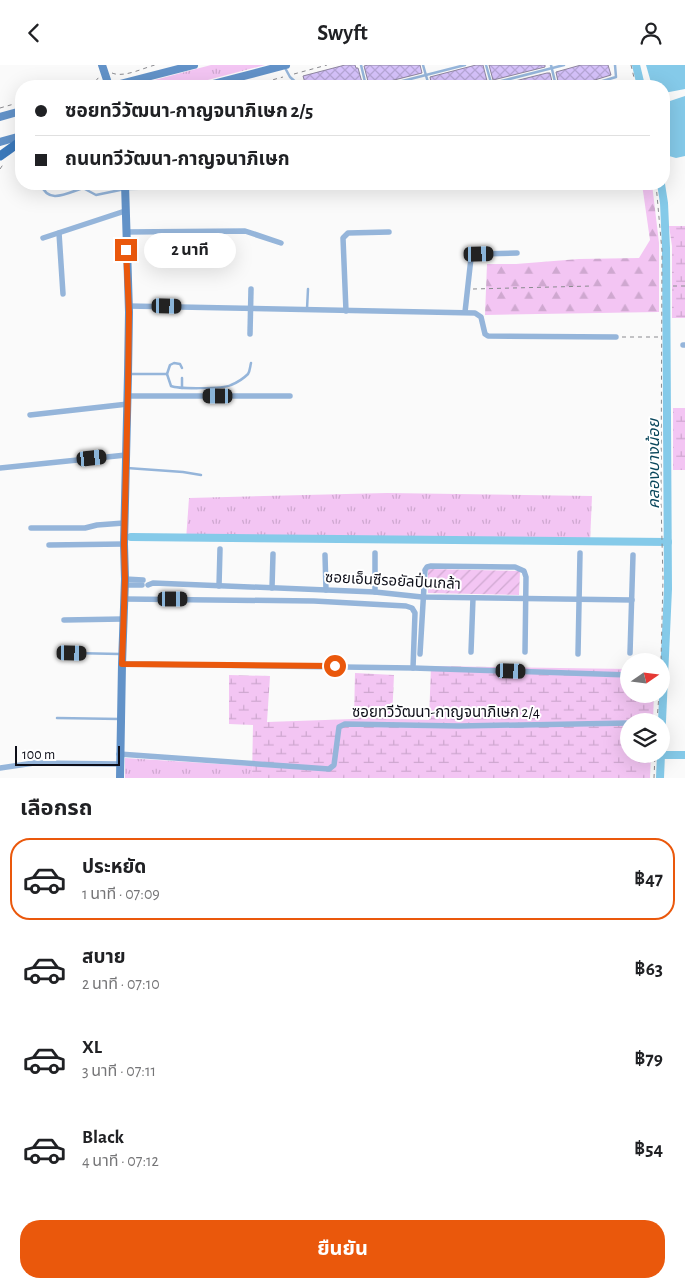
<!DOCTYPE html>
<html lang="th">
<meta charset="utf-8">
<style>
:root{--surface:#fff;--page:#f6f6f6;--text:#202124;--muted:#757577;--line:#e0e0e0;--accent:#ea580c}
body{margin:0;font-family:"Alegreya Sans","Noto Sans Thai",sans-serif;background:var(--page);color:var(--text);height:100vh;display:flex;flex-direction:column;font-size:19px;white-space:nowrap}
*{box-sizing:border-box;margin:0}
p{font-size:16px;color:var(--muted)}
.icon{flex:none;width:28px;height:28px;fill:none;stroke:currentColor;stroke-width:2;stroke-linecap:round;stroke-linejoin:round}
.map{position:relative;height:713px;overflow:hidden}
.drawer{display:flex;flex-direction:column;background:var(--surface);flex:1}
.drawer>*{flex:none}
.guide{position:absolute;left:15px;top:15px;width:655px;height:110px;border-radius:20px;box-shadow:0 5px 20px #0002;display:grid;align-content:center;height:110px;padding:0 20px;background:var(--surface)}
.needle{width:32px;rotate:76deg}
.tools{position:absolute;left:620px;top:588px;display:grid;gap:10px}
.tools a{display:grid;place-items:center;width:50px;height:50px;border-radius:50%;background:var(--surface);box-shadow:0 5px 20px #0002;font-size:25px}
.scale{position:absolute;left:15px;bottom:12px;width:105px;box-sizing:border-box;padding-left:5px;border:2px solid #0d0e18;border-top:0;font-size:14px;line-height:18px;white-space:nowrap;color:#0d0e18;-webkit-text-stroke:4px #fff;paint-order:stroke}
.end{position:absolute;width:22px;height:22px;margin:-11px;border:6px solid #ea580c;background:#fff;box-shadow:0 0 0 2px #fff}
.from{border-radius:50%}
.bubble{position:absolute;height:35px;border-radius:18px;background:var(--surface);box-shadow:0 5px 20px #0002;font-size:16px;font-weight:700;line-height:35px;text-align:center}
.car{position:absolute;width:15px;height:30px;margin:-15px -8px;border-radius:6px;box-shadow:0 0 4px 1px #0007;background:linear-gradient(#222 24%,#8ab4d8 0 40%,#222 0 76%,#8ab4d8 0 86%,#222 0)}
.guide b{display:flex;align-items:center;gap:18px;height:48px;font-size:19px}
.guide b+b{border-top:1px solid var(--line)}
.guide i{width:12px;height:12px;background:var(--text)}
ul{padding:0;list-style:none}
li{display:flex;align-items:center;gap:15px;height:82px;margin:0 10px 8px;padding:0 10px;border:2px solid transparent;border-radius:20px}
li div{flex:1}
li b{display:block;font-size:19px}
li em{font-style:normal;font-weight:700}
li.active{border-color:var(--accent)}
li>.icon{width:45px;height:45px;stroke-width:1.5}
h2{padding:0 20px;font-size:22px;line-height:60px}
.cta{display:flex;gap:10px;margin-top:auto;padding:10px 20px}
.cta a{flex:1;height:58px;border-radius:20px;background:var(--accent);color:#fff;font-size:20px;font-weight:700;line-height:58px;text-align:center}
header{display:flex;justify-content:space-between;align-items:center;height:65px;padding:0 20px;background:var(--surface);font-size:22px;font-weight:700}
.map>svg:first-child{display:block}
.grass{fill:url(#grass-tufts)}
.forest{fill:url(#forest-firs)}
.wetland{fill:url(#wetland-marsh)}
.garden{fill:url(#garden-furrows)}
.water{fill:#85cae9}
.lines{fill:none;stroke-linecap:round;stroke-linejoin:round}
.canal{stroke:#85cae9;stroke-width:8}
.building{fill:url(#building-cross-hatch);stroke:#8e85a0}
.path{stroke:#8a8a8f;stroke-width:1;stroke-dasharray:4 4;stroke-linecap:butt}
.lane{stroke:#95b5da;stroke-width:2.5}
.street{stroke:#95b5da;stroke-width:5.5}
.secondary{stroke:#6292c8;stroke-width:8}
.primary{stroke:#3b79bb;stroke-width:9}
.route{stroke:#ea580c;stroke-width:6}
.labels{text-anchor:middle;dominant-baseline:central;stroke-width:4;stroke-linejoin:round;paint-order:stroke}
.street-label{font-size:15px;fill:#0d0e18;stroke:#fff}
.water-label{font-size:16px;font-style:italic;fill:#09465b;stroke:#fff}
</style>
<header><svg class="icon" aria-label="back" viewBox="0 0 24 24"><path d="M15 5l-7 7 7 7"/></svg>Swyft<svg class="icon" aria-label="person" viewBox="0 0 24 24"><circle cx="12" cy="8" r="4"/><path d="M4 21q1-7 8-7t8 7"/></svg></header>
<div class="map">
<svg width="685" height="713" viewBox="0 0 685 713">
<defs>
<pattern id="grass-tufts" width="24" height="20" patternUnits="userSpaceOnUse" patternTransform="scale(1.25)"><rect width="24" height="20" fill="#f3c5f3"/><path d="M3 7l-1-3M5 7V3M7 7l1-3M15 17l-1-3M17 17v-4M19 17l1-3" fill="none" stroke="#cfa8d0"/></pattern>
<pattern id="forest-firs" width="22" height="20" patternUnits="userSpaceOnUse" patternTransform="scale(1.25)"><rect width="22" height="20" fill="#f3c5f3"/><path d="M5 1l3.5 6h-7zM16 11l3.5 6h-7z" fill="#cfa8d0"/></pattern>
<pattern id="wetland-marsh" width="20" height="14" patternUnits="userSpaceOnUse" patternTransform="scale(1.25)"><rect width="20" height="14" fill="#f3c5f3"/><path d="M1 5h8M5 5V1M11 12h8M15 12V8" fill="none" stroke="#cfa8d0"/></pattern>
<pattern id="garden-furrows" width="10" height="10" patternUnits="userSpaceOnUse" patternTransform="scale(1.25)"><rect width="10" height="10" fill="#f3c5f3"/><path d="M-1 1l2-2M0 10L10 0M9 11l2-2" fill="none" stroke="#cfa8d0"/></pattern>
<pattern id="building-cross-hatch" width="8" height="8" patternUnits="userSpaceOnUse" patternTransform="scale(1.25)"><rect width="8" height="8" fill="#d6c2fb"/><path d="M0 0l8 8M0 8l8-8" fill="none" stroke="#b6a6d6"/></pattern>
</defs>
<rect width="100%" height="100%" fill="#fafafa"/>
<!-- grass -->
<g class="grass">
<polygon points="211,0 265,0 185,21 132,21"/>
<polygon points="387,428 592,431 590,478 186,475 189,433"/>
<polygon points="125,693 252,701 252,713 125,713"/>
</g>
<!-- forest -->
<polygon class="forest" points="642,119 652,119 659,178 659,247 485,250 487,199 516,199 579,194 639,193 650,175"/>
<!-- wetland -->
<g class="wetland">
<polygon points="669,161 685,161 685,253 672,253 672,181"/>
<rect x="673" y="343" width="12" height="62"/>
<polygon points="431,601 629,604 629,629 654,629 653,656 629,656 629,689 651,689 650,713 252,713 253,660 229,659 229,610 270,611 267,657 354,654 355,608 394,610 392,654 429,655"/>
</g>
<!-- garden -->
<polygon class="garden" points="428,504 520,506 519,530 428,528"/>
<!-- water -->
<g class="water">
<polygon points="646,0 685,0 685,24 664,28 664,21 652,21"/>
<polygon points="685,31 685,91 676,93 669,91 664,77 664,38"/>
</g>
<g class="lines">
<!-- canal -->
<g class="canal">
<polyline points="636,0 641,21"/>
<polyline points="661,119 664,138 666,183 668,524 661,678"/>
<polyline points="131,472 668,477"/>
<polyline points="661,690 685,690"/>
<polyline points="660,713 661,689"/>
</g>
</g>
<!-- building -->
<g class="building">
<polygon points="345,0 355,0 356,3 358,3 363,21 306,21 303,11"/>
<polygon points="368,0 420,0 422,8 382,18 380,21 373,21 373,19 369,20 364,1"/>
<polygon points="476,0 483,0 487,16 481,18 479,21 479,19 471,21 432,21 430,12"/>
<polygon points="489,0 545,0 545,2 493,15"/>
<polygon points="581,0 608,0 611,10 575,21 559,21 556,7"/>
<polygon points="547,8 550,8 553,21 495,21"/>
</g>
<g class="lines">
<!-- path -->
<g class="path">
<polyline points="631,0 636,21"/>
<path d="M112,8c12,5 31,-5 43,-8"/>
<polyline points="294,9 327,0"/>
<polyline points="81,21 94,18 99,12"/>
<polyline points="250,21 283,12"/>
<polyline points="0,43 21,37"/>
<polyline points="0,104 4,98"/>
<polyline points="656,119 662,186 661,437 663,514 661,596"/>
<polyline points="673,221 685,221"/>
<polyline points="473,224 592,221"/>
<polyline points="622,272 662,272"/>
<polyline points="657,656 659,629"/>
<polyline points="654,713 655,689"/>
</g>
<!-- lane -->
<g class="lane">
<polyline points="361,0 366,21"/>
<polyline points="423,0 429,21"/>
<polyline points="486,0 492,21"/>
<polyline points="551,0 556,21"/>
<polyline points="284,1 290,12 300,21"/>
<polyline points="383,21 465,0"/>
<polyline points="482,21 564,0"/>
<polyline points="586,21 616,12 615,0"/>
<path d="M41,119c7,21 26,9 42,4l13,7 29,-6 58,-1"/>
<polyline points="307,244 308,224"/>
<path d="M182,303l-2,-4 -6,-1 -4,2 -3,9 4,12c7,3 52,3 60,-1 5,-2 13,-7 17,-11 2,-3 2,-7 3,-11"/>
<polyline points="130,309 167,309"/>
<polyline points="182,323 182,313"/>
<polyline points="127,403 183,407 201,410"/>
<polyline points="72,588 120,589"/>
<polyline points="57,653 120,654"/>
</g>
<!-- street -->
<g class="street">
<polyline points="126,167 245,166 281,178"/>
<polyline points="59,168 63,229"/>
<polyline points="43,173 125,146"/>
<polyline points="128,241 475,248 481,252 485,269 488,271 616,272"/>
<polyline points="346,246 343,173 348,168 389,167"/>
<polyline points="465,247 471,193 479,189 517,188"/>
<polyline points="250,269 251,224"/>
<polyline points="683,280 685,280"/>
<polyline points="128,331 290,331"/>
<polyline points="30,350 128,339"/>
<polyline points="0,403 126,390"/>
<polyline points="31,463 85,463 97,460 124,458"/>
<polyline points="49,480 124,479"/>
<polyline points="375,488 375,527"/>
<polyline points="325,490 326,525"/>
<polyline points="125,514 143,515"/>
<polyline points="125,520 142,520"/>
<polyline points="148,520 153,518 375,527 422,532 632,535"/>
<polyline points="219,521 220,484"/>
<polyline points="272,523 273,489"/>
<polyline points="125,534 314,536 406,541 412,543 415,548 413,603"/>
<polyline points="64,555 123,554"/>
<polyline points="471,587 473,533"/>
<polyline points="630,588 633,490"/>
<polyline points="420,589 425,505 427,502 431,501 515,502 524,506 526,512 525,587"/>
<polyline points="578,589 580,488"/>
<polyline points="122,599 413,603 629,610"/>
<polyline points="119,689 329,704 334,700 339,662 345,659 459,661 629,658"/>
<polyline points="0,703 34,698 120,699"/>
</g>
<!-- secondary -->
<g class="secondary">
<polyline points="102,0 109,21"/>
<polyline points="112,21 194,0"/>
<polyline points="205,21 286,0"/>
<polyline points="0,52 21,46"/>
<polyline points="0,77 21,71"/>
<polyline points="120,713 122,599 125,514 124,479 128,309 129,247 125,119"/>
</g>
<!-- primary -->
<polyline class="primary" points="0,91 21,76"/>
</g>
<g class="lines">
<!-- route -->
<polyline class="route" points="126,185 129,247 128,325 124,479 125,514 122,599 335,601"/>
</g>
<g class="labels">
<!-- street labels -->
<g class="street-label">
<text transform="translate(393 516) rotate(3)">ซอยเอ็นซีรอยัลปิ่นเกล้า</text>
<text x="446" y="647">ซอยทวีวัฒนา-กาญจนาภิเษก 2/4</text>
</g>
<!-- water labels -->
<g class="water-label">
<text transform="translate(654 399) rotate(-90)">คลองบางน้อย</text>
</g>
</g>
</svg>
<div class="tools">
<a><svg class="needle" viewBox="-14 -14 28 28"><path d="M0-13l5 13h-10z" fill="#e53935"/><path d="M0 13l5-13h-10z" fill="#757577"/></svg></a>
<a><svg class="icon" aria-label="layers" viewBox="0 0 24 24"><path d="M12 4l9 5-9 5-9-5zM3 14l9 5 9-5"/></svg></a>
</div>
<div class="scale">100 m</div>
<i class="end from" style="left:335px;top:601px"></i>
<i class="end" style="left:126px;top:185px"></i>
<div class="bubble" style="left:144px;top:168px;width:92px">2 นาที</div>
<i class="car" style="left:479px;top:189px;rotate:89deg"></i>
<i class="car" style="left:167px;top:241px;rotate:91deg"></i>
<i class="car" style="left:218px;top:331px;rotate:270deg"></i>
<i class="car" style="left:92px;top:393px;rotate:84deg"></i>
<i class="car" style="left:173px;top:534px;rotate:90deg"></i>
<i class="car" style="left:72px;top:588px;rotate:91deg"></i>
<i class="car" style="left:511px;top:606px;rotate:92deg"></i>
<div class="guide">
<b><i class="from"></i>ซอยทวีวัฒนา-กาญจนาภิเษก 2/5</b>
<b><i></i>ถนนทวีวัฒนา-กาญจนาภิเษก</b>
</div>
</div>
<section class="drawer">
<h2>เลือกรถ</h2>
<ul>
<li class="active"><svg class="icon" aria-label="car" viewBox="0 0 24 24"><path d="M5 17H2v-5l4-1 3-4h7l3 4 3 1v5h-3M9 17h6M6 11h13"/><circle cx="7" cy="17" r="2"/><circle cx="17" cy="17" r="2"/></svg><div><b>ประหยัด</b><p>1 นาที · 07:09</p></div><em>฿47</em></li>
<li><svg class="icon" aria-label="car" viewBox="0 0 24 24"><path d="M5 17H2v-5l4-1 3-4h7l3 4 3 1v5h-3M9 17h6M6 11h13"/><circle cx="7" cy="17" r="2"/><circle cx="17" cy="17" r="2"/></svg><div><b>สบาย</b><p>2 นาที · 07:10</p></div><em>฿63</em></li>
<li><svg class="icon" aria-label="car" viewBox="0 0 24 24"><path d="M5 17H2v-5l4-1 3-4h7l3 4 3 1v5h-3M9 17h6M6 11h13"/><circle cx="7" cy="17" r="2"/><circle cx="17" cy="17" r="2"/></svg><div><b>XL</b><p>3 นาที · 07:11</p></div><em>฿79</em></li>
<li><svg class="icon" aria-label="car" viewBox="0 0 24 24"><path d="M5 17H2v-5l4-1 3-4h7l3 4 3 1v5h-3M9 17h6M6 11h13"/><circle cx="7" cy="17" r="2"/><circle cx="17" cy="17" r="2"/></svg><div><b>Black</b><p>4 นาที · 07:12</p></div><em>฿54</em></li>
</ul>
<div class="cta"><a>ยืนยัน</a></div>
</section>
